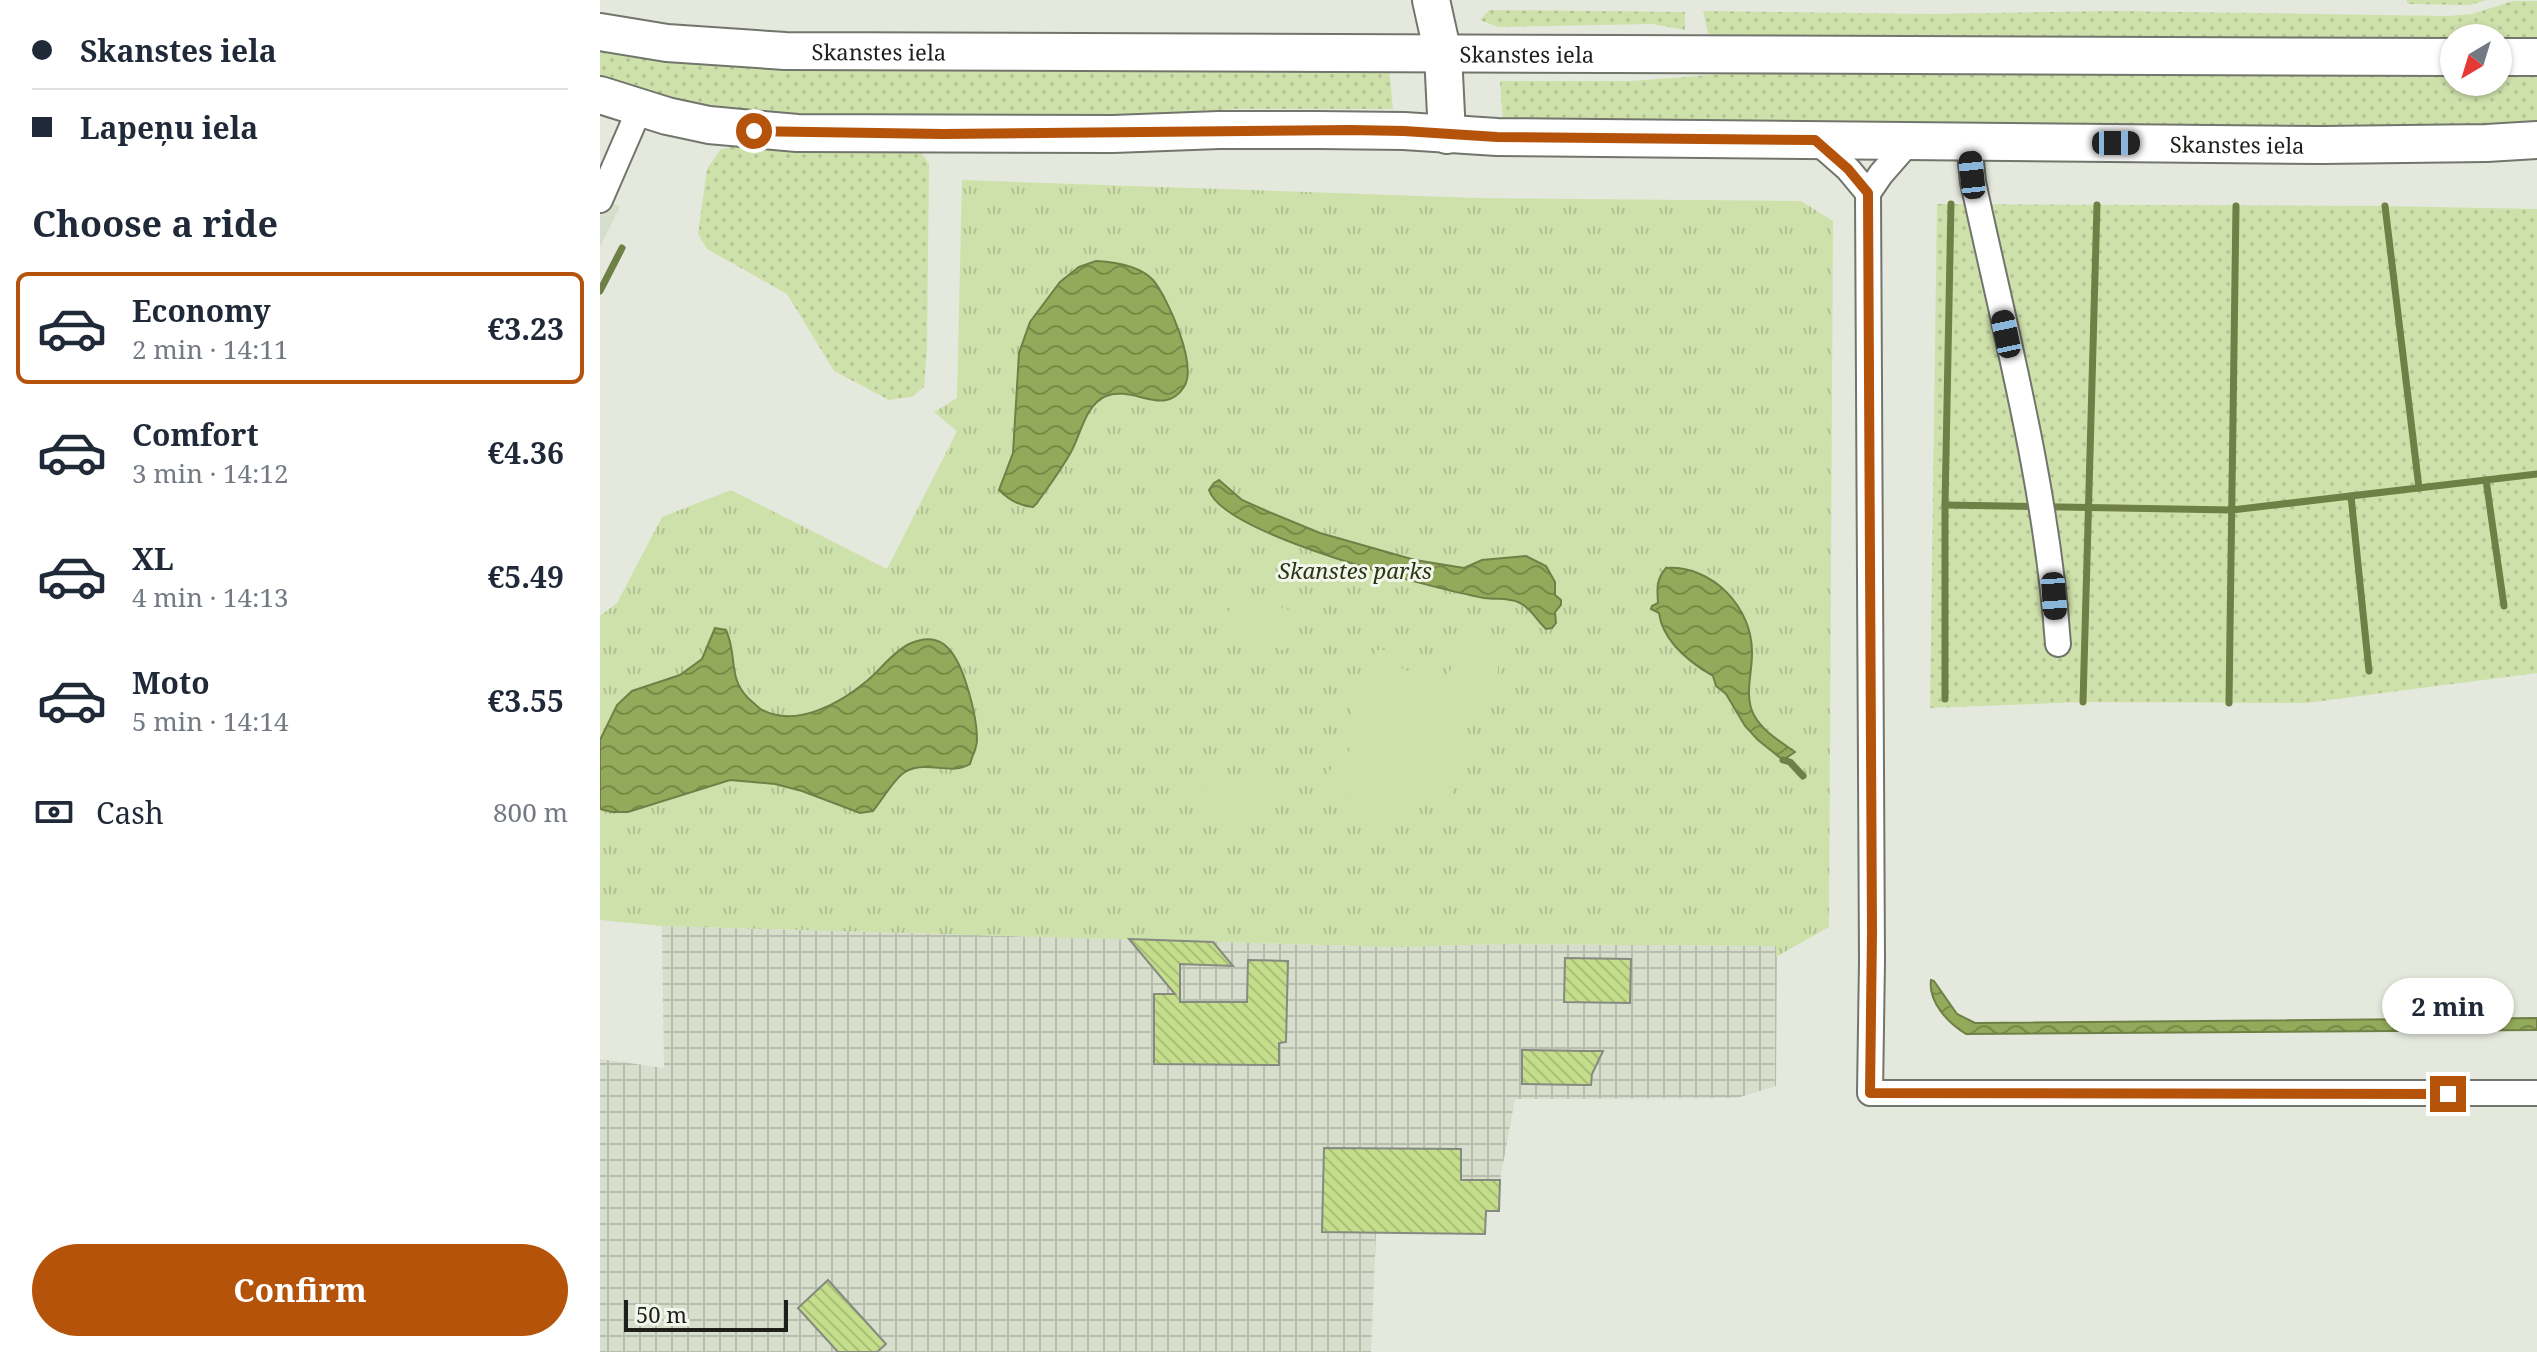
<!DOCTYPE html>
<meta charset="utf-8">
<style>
:root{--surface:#fff;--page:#f6f6f7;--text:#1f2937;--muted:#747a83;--line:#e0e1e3;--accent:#b45309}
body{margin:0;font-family:"Noto Serif",serif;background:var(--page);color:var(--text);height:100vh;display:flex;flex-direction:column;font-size:30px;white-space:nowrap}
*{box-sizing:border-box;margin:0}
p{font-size:26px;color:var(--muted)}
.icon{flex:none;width:44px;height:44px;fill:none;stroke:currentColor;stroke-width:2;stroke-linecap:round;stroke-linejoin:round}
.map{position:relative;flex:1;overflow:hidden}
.sheet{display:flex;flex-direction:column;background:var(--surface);width:600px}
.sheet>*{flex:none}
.guide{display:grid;align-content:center;height:176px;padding:0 32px;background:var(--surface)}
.needle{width:52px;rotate:218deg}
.controls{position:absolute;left:1840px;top:24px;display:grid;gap:16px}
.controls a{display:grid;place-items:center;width:72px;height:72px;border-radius:50%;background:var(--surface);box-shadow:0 2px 6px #0004;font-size:40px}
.scale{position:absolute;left:24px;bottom:20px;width:164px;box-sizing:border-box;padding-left:8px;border:4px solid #1e1f1b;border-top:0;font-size:22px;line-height:28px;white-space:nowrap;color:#1e1f1b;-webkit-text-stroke:6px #f2f6eb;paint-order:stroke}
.end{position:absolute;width:36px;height:36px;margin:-18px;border:10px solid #b45309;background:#fff;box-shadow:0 0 0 4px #fff}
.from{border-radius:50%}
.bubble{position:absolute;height:56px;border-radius:28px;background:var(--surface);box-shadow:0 2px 6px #0004;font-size:26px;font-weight:700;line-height:56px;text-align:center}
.car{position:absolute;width:24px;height:48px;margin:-24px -12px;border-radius:10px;box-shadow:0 0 6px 2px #0007;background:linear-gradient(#222 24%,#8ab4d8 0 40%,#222 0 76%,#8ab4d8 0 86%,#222 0)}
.guide b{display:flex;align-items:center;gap:28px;height:76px;font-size:30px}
.guide b+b{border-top:2px solid var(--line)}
.guide i{width:20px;height:20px;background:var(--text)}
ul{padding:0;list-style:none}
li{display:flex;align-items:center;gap:24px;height:112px;margin:0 16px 12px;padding:0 16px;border:4px solid transparent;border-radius:12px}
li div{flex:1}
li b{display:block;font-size:30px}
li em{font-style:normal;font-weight:700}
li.active{border-color:var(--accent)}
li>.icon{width:72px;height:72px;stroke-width:1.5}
h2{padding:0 32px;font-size:36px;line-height:96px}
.pay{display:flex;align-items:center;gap:20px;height:88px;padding:0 32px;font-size:30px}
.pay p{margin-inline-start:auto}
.action{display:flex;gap:16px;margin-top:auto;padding:16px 32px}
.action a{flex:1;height:92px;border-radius:48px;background:var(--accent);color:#fff;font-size:32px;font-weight:700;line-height:92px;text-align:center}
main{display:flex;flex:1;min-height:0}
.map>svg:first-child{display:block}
.built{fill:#d7decc}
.industrial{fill:url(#industrial-grid);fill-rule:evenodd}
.grass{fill:url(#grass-dots)}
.park{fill:url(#park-tufts)}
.garden{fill:#cfe1ab}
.water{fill:url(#water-waves);stroke:#6f8046;stroke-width:2}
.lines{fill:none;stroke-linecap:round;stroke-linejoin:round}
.stream{stroke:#6f8046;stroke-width:7}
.building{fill:url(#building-back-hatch);stroke:#878a80;stroke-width:2}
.minor-casing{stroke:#72756b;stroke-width:28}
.secondary-casing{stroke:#72756b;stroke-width:40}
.minor{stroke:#fff;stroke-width:24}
.secondary{stroke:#fff;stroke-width:36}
.route{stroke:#b45309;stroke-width:10}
.labels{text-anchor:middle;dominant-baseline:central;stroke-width:6;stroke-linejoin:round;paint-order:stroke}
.street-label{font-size:22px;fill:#1e1f1b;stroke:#f2f6eb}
.park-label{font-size:22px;font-style:italic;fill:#2c3513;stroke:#f2f6eb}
</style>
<main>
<section class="sheet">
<div class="guide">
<b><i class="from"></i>Skanstes iela</b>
<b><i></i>Lapeņu iela</b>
</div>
<h2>Choose a ride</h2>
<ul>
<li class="active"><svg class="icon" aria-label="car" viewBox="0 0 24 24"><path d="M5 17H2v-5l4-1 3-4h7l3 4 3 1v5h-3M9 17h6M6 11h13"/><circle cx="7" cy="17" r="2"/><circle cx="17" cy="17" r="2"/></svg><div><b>Economy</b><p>2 min · 14:11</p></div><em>€3.23</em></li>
<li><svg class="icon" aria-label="car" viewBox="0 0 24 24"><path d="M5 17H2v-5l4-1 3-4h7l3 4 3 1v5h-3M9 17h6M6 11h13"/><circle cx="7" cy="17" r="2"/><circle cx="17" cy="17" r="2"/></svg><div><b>Comfort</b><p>3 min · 14:12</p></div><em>€4.36</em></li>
<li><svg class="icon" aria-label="car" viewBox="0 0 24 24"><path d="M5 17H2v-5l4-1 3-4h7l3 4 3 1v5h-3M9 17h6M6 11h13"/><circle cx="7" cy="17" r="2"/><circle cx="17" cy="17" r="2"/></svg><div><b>XL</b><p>4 min · 14:13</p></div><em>€5.49</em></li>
<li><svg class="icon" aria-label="car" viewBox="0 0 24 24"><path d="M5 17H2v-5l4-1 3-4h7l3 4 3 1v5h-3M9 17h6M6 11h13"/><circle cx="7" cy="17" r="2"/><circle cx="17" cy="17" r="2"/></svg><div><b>Moto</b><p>5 min · 14:14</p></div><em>€3.55</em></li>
</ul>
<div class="pay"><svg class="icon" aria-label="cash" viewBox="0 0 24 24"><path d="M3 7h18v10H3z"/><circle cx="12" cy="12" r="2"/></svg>Cash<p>800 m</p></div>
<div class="action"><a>Confirm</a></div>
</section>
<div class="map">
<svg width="1937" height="1352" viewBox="0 0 1937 1352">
<defs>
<pattern id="industrial-grid" width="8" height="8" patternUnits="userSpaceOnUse" patternTransform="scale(2)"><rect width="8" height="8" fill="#d7decc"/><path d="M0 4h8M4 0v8" fill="none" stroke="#b8beaf"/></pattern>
<pattern id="grass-dots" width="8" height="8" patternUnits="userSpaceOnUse" patternTransform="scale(2)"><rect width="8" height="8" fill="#cfe1ab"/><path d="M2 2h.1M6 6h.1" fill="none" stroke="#b1c193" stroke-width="1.8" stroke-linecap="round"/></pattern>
<pattern id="park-tufts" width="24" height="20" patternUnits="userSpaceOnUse" patternTransform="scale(2)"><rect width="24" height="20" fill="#cfe1ab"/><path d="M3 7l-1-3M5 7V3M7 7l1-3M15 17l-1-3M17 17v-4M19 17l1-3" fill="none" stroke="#b1c193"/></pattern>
<pattern id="water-waves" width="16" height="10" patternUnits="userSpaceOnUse" patternTransform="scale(2)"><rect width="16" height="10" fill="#92aa59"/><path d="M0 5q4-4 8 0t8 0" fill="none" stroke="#778a49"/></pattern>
<pattern id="building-back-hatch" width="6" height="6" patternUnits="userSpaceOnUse" patternTransform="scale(2)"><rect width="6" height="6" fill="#c4de8b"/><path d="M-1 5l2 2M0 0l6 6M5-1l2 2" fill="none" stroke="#a8be77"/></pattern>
</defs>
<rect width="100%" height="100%" fill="#e5e9dd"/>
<!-- built -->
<polygon class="built" points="0,197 20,207 0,247"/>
<!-- industrial -->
<path class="industrial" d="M62,926l732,21 111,-3 272,2 -1,140 -39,12 -222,1 -15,81 -1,31h-13l-1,23 -109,-1 -5,119h-771v-293l64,9zM724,1148l11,84h-13z"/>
<!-- grass -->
<g class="grass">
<polygon points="1806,0 1887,0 1870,5 1808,4"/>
<polygon points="1913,1 1937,1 1937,44 1898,45 1898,38 1854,38 1854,46 1127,37 1108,34 1103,11 1334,14 1512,11 1848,16 1872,14"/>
<polygon points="889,10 1085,12 1085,30 1052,24 898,27 880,20"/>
<polygon points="0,48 789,67 793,109 636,109 474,120 161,115 100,109 0,80"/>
<polygon points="1162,71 1854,76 1854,82 1898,82 1898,76 1937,74 1937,122 1844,128 903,123 900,81 1031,81"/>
<polygon points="133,147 319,149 329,164 327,351 324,387 312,397 289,400 234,371 187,294 107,249 98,234 107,169 121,149"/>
<polygon points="1337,204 1785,206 1937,209 1937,673 1706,703 1483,702 1330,708"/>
</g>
<!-- park -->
<polygon class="park" points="362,180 878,198 1201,201 1233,221 1229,927 1176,957 1176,946 905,944 794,947 62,926 0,920 0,616 17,603 62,517 131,490 287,569 357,431 334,412 357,398"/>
<!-- garden -->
<g class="garden">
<polygon points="637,590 699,614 685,651 623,627"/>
<polygon points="870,640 899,655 897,686 889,695 868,708 863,715 862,725 863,739 859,745 847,784 854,789 850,798 809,809 805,803 785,807 785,816 771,815 769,809 741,787 738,781 730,779 729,771 746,756 751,748 753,691 773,673 774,654 777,650 806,650 801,663 802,669 837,682 843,681"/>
<polygon points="605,774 672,781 667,821 601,813"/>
</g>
<!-- water -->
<g class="water">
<path d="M496,261c18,1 44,5 57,19 15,18 45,86 31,107 -20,31 -50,-2 -78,9 -21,9 -25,38 -35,56 -10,18 -22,34 -34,51l-4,4c-14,-1 -24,-7 -34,-17l14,-37 6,-100 11,-31 30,-40 19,-15z"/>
<path d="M619,480l23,20 27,12 51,21 95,27 49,8 18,-8 44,-4 20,10 9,16v13l6,5v5l-6,7 1,11 -4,5 -6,1c-9,-8 -15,-21 -26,-26 -12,-6 -23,-3 -36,-5 -48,-9 -261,-63 -275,-108l5,-7z"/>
<path d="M1066,568c47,-3 87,40 86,86 0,20 -8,43 2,61 8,16 27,27 41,37l-12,8 -25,-20 -13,-14 -19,-32 -10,-8 -3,-10c-24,-14 -50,-34 -54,-63l-8,-4 1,-3 6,-3c-1,-15 -2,-23 8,-35z"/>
<path d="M115,628l11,2c12,26 1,46 22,68 5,4 9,9 14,12 35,18 79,-7 106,-30 13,-11 25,-28 41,-36 30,-14 44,4 54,30 7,20 14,45 14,66 0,8 -5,16 -7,24 -20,13 -48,-7 -69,11 -10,9 -19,25 -28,36l-13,2 -58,-22 -27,-7 -45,-4 -102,32h-16l-12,-3v-69l17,-35 15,-14 48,-16 22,-16z"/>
<path d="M1331,980l3,1 23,33 18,9 562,-5v12l-571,4c-18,-11 -38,-32 -35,-54z"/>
</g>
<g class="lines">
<!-- stream -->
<g class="stream">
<polyline points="1785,206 1819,488"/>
<polyline points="0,291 22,248"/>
<polyline points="1886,480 1904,606"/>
<polyline points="1751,496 1769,671"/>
<polyline points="1345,505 1632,510 1937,474"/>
<polyline points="1345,699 1345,505 1351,204"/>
<polyline points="1483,702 1497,205"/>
<polyline points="1629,703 1636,206"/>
<polyline points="1183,760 1190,762 1203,776"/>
</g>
</g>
<!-- building -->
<g class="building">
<polygon points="529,939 613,942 633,966 580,964 580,1002 647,1002 648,960 688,961 686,1042 679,1043 679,1065 554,1064 554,994 575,994"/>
<polygon points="965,958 1031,959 1030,1003 964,1002"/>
<polygon points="922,1050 983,1051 1003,1051 992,1074 991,1085 982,1085 922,1084"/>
<polygon points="724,1148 861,1149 861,1180 900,1180 899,1211 886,1211 885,1234 722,1232"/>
<polygon points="228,1280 286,1344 277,1352 238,1352 198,1308"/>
</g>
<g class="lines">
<defs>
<g id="minor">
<polyline points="1215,140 1248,169 1268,193"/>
<polyline points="1309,142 1281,174 1268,193 1272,961 1270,1093 1937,1093"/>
<path d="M1369,142l4,40c33,153 74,306 85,462"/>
<polyline points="0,200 40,108"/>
</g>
<g id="secondary">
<polyline points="831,0 843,54 847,135"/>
<path id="s1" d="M0,32l67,11 118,8 1669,6"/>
<polyline points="1898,57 1937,57"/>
<path id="s2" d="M0,95l67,21 42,9 88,8 316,1 106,-4h99l86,1 93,6 825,8 165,-2 50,-3"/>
</g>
</defs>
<!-- minor casing -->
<use href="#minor" class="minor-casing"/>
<!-- secondary casing -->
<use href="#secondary" class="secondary-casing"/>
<!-- minor -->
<use href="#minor" class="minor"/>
<!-- secondary -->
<use href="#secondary" class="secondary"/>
</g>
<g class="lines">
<!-- route -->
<polyline class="route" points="154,131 343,134 750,130 804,131 897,137 1215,140 1248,169 1268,193 1272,932 1270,1093 1848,1094"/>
</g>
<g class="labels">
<!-- street labels -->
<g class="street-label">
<text stroke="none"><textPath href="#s1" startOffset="280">Skanstes iela</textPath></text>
<text stroke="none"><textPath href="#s1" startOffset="928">Skanstes iela</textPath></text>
<text stroke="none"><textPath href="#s2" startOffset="1642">Skanstes iela</textPath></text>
</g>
<!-- park labels -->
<g class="park-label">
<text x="755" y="570">Skanstes parks</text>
</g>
</g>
</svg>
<div class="controls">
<a><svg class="needle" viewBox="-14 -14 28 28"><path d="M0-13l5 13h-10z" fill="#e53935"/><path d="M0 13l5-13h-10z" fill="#747a83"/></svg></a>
</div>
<div class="scale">50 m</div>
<i class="end from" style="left:154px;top:131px"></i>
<i class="end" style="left:1848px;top:1094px"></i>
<div class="bubble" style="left:1782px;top:978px;width:132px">2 min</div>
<i class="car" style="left:1516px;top:143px;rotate:90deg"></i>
<i class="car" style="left:1372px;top:175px;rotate:354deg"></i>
<i class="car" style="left:1406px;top:334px;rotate:348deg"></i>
<i class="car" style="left:1454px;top:596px;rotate:176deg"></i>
</div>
</main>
